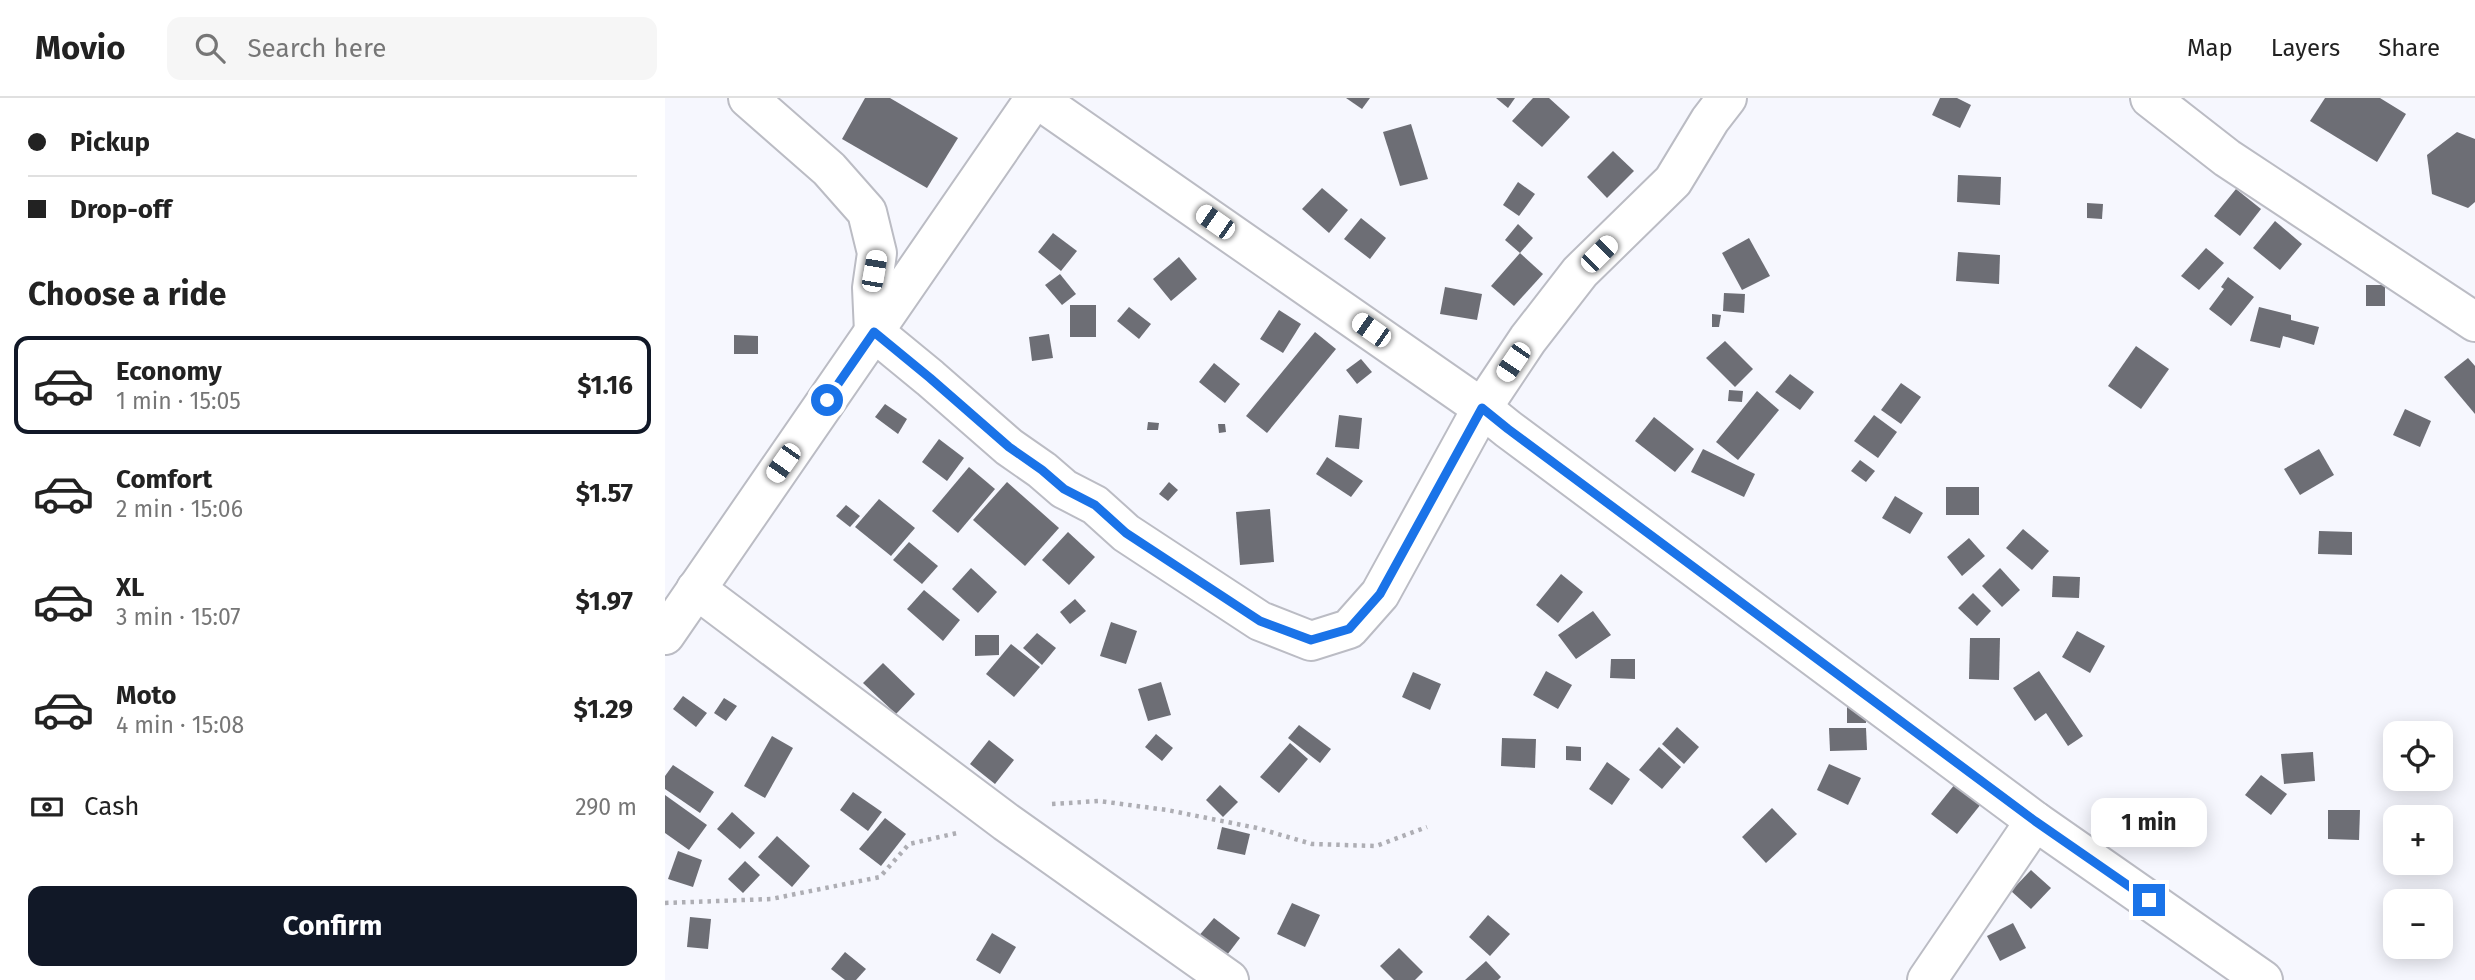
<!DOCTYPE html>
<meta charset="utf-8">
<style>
:root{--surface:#fff;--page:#f6f6f6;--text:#222;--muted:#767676;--line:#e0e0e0;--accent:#111827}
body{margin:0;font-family:"Fira Sans",sans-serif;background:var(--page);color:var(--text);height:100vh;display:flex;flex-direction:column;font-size:26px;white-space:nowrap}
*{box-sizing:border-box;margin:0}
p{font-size:23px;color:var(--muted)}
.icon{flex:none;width:38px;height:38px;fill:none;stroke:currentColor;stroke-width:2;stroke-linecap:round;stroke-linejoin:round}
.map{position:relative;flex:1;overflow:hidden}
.panel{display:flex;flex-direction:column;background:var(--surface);width:665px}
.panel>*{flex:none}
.hud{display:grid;align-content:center;height:154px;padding:0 28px;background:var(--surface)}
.tools{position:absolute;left:1718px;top:623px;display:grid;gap:14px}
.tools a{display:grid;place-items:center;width:70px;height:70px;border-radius:14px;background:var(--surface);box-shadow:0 4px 18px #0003;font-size:35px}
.end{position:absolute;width:32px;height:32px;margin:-16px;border:9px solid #1a73e8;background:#fff;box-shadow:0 0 0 4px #fff}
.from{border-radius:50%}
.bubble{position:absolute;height:49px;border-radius:14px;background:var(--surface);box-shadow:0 4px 18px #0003;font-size:23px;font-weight:700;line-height:49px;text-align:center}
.car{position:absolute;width:21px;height:42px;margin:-21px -10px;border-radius:9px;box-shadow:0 0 5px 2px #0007;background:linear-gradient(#fff 24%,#345 0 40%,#fff 0 76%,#345 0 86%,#fff 0)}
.hud b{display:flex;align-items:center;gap:24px;height:66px;font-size:26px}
.hud b+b{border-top:2px solid var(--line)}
.hud i{width:18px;height:18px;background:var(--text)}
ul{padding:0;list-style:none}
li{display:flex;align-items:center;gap:21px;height:98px;margin:0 14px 10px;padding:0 14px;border:4px solid transparent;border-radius:14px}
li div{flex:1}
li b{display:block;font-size:26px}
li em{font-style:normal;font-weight:700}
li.on{border-color:var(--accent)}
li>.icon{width:63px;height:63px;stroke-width:1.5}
h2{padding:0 28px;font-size:32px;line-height:84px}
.pay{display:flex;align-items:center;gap:18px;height:77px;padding:0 28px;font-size:26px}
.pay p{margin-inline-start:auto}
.action{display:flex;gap:14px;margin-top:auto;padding:14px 28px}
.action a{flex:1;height:80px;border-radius:14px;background:var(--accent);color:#fff;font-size:28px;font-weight:700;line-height:80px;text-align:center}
header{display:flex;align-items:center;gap:42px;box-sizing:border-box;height:98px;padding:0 35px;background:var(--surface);border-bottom:2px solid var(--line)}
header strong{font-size:33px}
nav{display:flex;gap:38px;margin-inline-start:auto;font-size:24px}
.search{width:490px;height:63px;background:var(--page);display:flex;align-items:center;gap:18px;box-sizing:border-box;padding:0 24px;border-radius:14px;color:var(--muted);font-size:26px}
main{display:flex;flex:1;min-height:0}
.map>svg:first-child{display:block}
.building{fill:#6d6e75}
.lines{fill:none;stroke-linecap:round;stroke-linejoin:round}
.street-casing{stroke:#bbbcc4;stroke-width:42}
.path{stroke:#aeaeb4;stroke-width:4.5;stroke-dasharray:3.5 5;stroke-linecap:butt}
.street{stroke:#fff;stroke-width:38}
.route{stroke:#1a73e8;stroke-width:9}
</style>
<header>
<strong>Movio</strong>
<div class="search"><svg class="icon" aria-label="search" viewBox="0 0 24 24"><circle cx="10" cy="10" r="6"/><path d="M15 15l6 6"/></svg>Search here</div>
<nav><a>Map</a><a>Layers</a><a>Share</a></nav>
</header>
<main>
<section class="panel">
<div class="hud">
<b><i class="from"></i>Pickup</b>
<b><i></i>Drop-off</b>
</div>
<h2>Choose a ride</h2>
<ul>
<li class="on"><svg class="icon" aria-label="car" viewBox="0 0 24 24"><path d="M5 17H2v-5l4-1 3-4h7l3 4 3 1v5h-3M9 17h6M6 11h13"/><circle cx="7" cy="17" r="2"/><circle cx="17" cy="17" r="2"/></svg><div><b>Economy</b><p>1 min · 15:05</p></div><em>$1.16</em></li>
<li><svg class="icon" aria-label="car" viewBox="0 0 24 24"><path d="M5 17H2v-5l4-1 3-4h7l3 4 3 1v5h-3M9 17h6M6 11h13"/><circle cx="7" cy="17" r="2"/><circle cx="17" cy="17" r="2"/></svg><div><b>Comfort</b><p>2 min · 15:06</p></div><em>$1.57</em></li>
<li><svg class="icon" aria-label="car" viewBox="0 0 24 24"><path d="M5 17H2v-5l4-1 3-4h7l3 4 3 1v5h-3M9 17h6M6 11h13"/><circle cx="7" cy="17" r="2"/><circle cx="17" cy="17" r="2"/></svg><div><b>XL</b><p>3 min · 15:07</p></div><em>$1.97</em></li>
<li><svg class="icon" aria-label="car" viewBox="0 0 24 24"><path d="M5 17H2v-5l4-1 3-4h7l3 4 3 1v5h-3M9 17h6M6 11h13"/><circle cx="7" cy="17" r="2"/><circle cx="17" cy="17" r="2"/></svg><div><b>Moto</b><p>4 min · 15:08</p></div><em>$1.29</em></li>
</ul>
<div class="pay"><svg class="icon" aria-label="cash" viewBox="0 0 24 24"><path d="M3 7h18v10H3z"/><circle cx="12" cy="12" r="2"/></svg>Cash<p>290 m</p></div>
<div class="action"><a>Confirm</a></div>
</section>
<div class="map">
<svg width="1810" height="882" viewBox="0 0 1810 882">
<rect width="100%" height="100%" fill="#f6f7fe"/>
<!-- building -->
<g class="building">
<polygon points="200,0 225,0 293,40 262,90 177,41"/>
<polygon points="681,0 705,0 697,11"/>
<polygon points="831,0 850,0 843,10"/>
<polygon points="868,0 884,0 905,19 877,49 847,23"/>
<polygon points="1275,0 1292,0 1306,7 1295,30 1267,17"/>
<polygon points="1660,0 1715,0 1741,16 1712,64 1645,23"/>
<polygon points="746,26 763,81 735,88 718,34"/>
<polygon points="1792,34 1810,41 1810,104 1803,110 1767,96 1762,57"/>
<polygon points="948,53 969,73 942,100 922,79"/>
<polygon points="1293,77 1336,79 1335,107 1292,104"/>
<polygon points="853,84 870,96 854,118 838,107"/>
<polygon points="657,90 683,112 664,135 637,111"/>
<polygon points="1571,91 1596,111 1575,138 1549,118"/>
<polygon points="1422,105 1438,106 1437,121 1422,120"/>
<polygon points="696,120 721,140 705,161 679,141"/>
<polygon points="1610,123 1637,146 1615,172 1588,150"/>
<polygon points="853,126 868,140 855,155 840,142"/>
<polygon points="388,135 412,153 396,173 373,154"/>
<polygon points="1084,140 1105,178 1077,192 1057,155"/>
<polygon points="1541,150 1559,165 1534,192 1516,178"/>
<polygon points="1293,154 1335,157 1334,186 1291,183"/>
<polygon points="855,155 878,176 849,208 826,188"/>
<polygon points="514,159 532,181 506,203 488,181"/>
<polygon points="395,176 411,196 397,207 380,187"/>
<polygon points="1563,179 1589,199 1566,228 1544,211 1559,191 1556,189"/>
<rect x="1701" y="187" width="19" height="21"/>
<polygon points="780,189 817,196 812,222 775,216"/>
<polygon points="1059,195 1080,196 1079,215 1058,213"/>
<rect x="405" y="207" width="26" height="32"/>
<polygon points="464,209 486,226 474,241 452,223"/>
<polygon points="1594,209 1626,217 1626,222 1654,229 1649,247 1618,238 1615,250 1585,243"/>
<polygon points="614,212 636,226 618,255 595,241"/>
<polygon points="1047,216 1056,217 1054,229 1047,229"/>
<polygon points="650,234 671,251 602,335 581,318"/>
<polygon points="384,236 388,260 367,263 364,239"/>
<polygon points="69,237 93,238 93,256 69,256"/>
<polygon points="1060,243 1088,271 1070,289 1041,260"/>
<polygon points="1471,248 1504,271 1476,311 1443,288"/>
<polygon points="1803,260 1810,268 1810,316 1779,279"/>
<polygon points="696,261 707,274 692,286 681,272"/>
<polygon points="549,265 575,286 560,305 534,284"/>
<polygon points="1125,276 1149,294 1135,312 1110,294"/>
<polygon points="1236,285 1256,299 1236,326 1216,312"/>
<polygon points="1064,292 1078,293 1077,304 1063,303"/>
<polygon points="1092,293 1114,312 1073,362 1051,344"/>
<polygon points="220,306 242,321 233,336 210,319"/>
<polygon points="1740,311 1766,323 1755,349 1728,337"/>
<polygon points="674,317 697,320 694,351 670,349"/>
<polygon points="1209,317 1232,334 1213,360 1189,343"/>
<polygon points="989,319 1029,351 1010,374 970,343"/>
<polygon points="483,324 494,325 493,332 482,332"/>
<polygon points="553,326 560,326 561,334 554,335"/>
<polygon points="274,341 299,360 282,383 257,364"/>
<polygon points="1038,351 1090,376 1079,399 1026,374"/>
<polygon points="1654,351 1669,377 1635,397 1619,371"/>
<polygon points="662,359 698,383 686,399 651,376"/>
<polygon points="1195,362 1210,373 1201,384 1186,373"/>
<polygon points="304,369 330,391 293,435 267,413"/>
<polygon points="342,384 394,430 360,468 308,422"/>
<polygon points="504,384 513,392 503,403 494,396"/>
<rect x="1281" y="389" width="33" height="28"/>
<polygon points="1230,398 1258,415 1245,436 1217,420"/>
<polygon points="214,401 250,430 226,458 190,429"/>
<polygon points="181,407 195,418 185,429 171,418"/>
<polygon points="605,411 609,464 575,467 571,414"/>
<polygon points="1358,431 1384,453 1367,472 1341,450"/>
<polygon points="1654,433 1687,434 1687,457 1653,456"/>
<polygon points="403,434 430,459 404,487 377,462"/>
<polygon points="1304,440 1320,458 1297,478 1282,459"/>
<polygon points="244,444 273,468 257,486 228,462"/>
<polygon points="306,470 332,494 313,515 287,491"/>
<polygon points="1335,470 1355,492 1337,509 1317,488"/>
<polygon points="896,476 918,494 893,525 871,507"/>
<polygon points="1388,478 1415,479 1414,500 1387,499"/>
<polygon points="259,492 295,522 278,543 242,511"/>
<polygon points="1308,495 1326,513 1312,528 1293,510"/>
<polygon points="410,501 421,513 405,526 395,514"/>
<polygon points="928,513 946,537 911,561 893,537"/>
<polygon points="446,524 472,533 461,566 435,558"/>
<polygon points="1412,533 1440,548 1425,575 1397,559"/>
<polygon points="372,535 391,550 377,567 358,550"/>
<polygon points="310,537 334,537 334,557 310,558"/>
<polygon points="1305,540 1335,540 1334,582 1304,581"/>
<polygon points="346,546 375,569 349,599 321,576"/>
<polygon points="946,561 970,561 970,581 945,580"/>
<polygon points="218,565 250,596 231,616 198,585"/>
<polygon points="881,573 907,587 893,611 868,597"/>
<polygon points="1374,573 1418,638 1403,648 1381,615 1370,623 1348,590"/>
<polygon points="748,574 776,586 765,612 737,599"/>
<polygon points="496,584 506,617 483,623 473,591"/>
<polygon points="18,598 42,615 31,629 8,611"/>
<polygon points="59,600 72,608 61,623 49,615"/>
<polygon points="1182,605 1193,605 1193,617 1201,617 1201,625 1182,625"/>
<polygon points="634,627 666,651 655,665 623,640"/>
<polygon points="1012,629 1034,649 1019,666 997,646"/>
<polygon points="1164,630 1201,630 1202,652 1165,653"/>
<polygon points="491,636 508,650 497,663 480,649"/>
<polygon points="107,638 128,650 100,700 79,688"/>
<polygon points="837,640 871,641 870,670 836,668"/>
<polygon points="324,642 349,662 330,686 305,666"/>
<polygon points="625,645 643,661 614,695 595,679"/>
<polygon points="901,648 916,649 916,663 901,662"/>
<polygon points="994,649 1016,669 997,691 974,672"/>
<polygon points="1648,654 1650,683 1619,686 1616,656"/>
<polygon points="942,664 965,681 947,707 924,691"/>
<polygon points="1164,666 1196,680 1183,707 1152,692"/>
<polygon points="8,667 49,694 35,715 0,691 0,678"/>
<polygon points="1596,677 1622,696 1606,717 1580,697"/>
<polygon points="1290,686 1316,706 1292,736 1266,716"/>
<polygon points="555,687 573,704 558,719 541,702"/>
<polygon points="188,694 217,714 203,733 175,712"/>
<polygon points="0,697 42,727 24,752 0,735"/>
<polygon points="1107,710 1132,736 1101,765 1077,739"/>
<polygon points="1663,712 1695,712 1694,742 1663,741"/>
<polygon points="67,714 90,735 75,751 52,731"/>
<polygon points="220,720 241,736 216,768 194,751"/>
<polygon points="557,729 585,736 580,757 552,751"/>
<polygon points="112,738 145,768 127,789 93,759"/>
<polygon points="13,753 37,762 28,789 3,781"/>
<polygon points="80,763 95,777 78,795 63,781"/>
<polygon points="1366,772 1386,790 1366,811 1346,793"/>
<polygon points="627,805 655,817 640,849 612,836"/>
<polygon points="823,817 845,836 825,858 804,839"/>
<polygon points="25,819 46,821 43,851 22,849"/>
<polygon points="549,820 575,840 559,861 532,840"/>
<polygon points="1348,825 1361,850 1335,863 1322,838"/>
<polygon points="327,835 351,849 335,876 311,862"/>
<polygon points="734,850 758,874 750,882 729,882 715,868"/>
<polygon points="180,854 201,871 191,882 180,882 166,871"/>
<polygon points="821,863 836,879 833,882 800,882"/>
</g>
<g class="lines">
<defs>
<g id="street">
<polyline points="83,0 164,71 202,114 212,155 207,190 209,234 265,280 344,349 377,372 399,391 430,407 461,435 595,523 646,543 684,531 715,496 817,310 863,241 915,174 1008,83 1045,22 1062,0"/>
<polyline points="371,0 817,310 843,331 1370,723 1598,882"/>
<polyline points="1485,0 1562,60 1810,224"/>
<polyline points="31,491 341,724 564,882"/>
<polyline points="0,537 370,0"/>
<polyline points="1262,882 1370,723"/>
</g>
</defs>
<!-- street casing -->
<use href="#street" class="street-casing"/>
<!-- path -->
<g class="path">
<polyline points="387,706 434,703 502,712 592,730 647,746 711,748 762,729"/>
<polyline points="0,805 106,801 215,779 244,746 292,735"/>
</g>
<!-- street -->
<use href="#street" class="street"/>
</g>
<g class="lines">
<!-- route -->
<polyline class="route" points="162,302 209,234 265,280 344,349 377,372 399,391 430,407 461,435 595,523 646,542 684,531 715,496 817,310 843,331 1370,723 1484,802"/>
</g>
</svg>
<div class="tools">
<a><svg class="icon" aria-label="locate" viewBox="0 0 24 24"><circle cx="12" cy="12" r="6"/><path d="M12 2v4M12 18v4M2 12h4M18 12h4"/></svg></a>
<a>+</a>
<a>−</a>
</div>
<i class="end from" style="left:162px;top:302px"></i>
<i class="end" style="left:1484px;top:802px"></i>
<div class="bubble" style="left:1426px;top:700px;width:116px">1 min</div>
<i class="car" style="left:550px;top:124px;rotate:305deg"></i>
<i class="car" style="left:934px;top:156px;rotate:45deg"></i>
<i class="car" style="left:209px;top:173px;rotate:10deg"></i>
<i class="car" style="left:706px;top:232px;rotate:305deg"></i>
<i class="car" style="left:848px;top:264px;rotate:214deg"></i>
<i class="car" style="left:118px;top:365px;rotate:215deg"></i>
</div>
</main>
